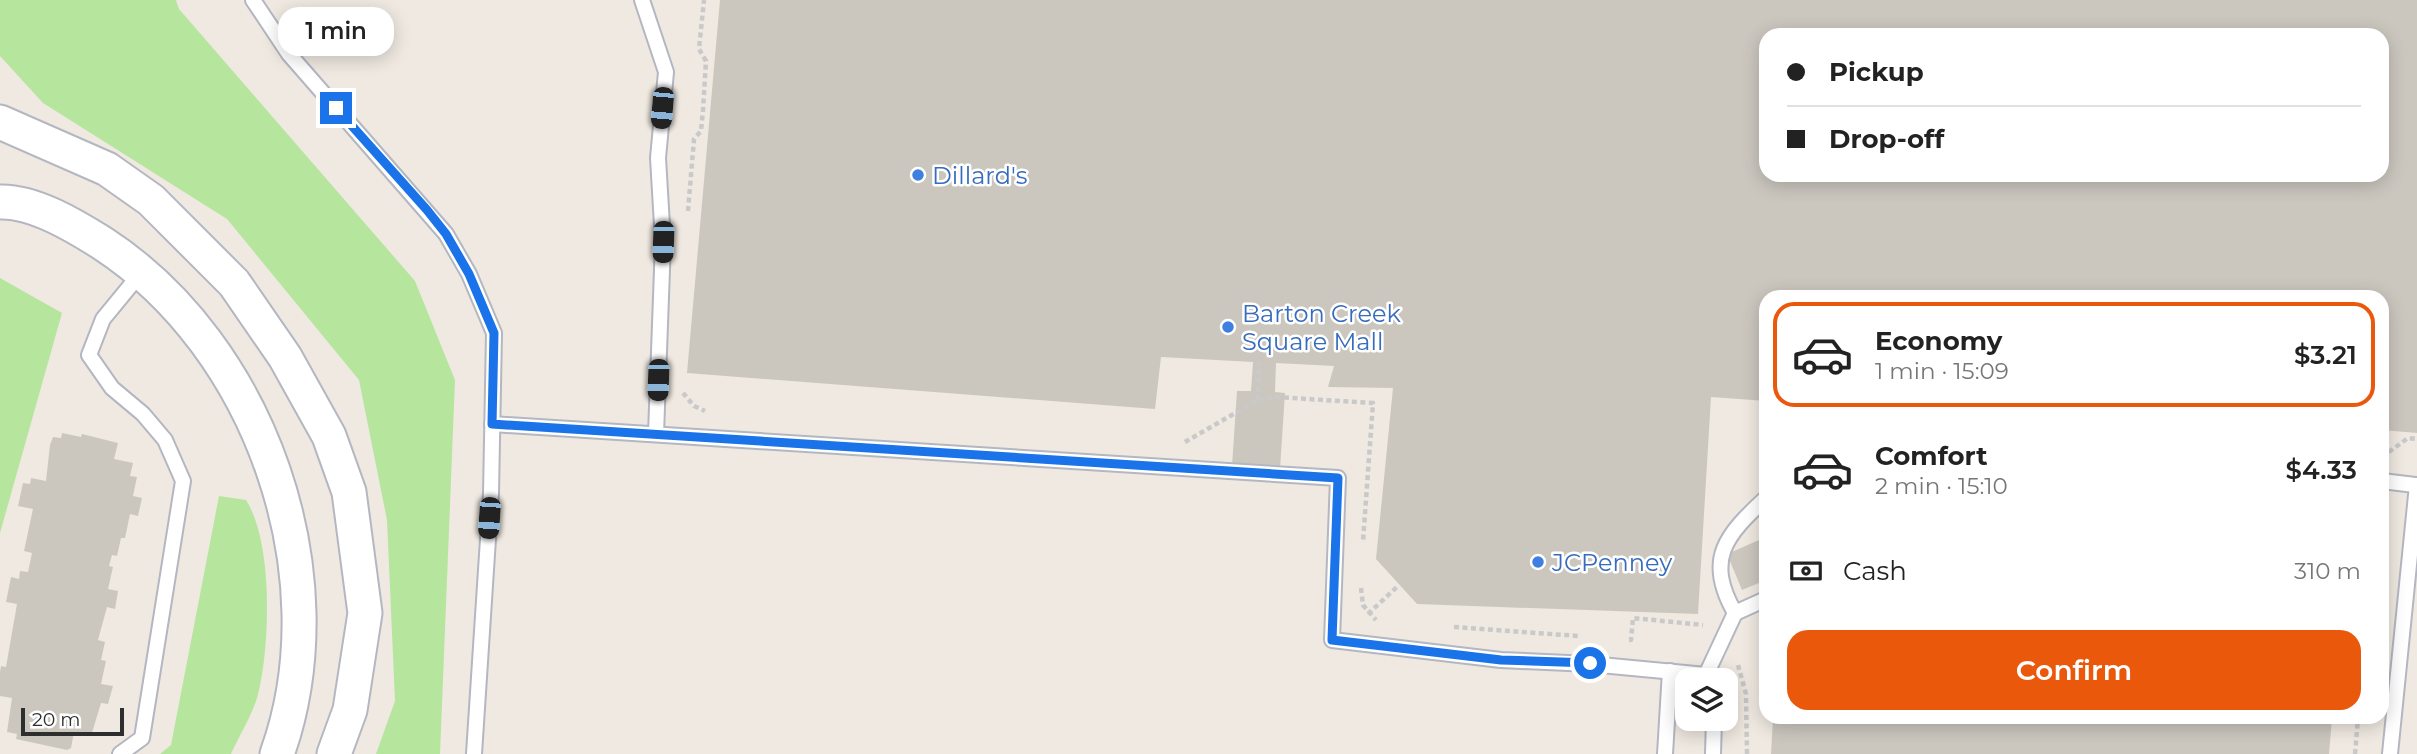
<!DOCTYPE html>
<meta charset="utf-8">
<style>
:root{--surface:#fff;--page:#f6f6f6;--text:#222;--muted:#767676;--line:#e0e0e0;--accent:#ea580c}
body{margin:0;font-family:Montserrat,sans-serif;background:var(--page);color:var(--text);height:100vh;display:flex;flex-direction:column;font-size:26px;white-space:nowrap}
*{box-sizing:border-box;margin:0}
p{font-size:23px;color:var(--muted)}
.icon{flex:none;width:38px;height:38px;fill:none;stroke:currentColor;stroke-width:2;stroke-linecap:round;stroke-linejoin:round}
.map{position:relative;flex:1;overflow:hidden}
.details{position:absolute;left:1759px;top:290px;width:630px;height:434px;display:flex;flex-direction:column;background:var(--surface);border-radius:21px;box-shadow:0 4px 18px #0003}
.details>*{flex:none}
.banner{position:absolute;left:1759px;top:28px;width:630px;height:154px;border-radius:21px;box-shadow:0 4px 18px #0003;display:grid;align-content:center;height:154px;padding:0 28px;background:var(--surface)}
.fabs{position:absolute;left:1675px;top:668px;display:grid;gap:14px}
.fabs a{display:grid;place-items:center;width:63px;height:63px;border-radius:14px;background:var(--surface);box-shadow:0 4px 18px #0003;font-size:35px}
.scale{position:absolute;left:21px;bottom:18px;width:103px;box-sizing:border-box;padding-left:7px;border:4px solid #2e2e2e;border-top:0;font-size:19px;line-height:24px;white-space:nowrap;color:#2e2e2e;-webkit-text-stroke:5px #fff;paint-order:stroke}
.end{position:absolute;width:32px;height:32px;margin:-16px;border:9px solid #1a73e8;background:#fff;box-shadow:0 0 0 4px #fff}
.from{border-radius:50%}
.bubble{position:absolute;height:49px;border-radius:21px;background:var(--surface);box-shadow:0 4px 18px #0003;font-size:23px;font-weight:600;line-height:49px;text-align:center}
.car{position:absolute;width:21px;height:42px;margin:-21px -10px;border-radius:9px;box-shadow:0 0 5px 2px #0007;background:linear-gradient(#222 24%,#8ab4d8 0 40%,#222 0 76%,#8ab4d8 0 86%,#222 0)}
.banner b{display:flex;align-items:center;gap:24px;height:66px;font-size:26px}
.banner b+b{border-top:2px solid var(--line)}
.banner i{width:18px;height:18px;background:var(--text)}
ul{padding:12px 0 0;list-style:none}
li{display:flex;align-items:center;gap:21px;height:105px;margin:0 14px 10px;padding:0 14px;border:4px solid transparent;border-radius:21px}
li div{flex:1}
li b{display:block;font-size:26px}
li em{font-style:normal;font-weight:600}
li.current{border-color:var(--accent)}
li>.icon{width:63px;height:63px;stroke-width:1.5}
.pay{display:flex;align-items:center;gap:18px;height:77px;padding:0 28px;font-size:26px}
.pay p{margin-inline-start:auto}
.action{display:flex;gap:14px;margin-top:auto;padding:14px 28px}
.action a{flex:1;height:80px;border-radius:21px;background:var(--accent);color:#fff;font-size:28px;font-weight:600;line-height:80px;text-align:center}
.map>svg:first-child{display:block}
.green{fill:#b6e59e}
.building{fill:#cbc7bf;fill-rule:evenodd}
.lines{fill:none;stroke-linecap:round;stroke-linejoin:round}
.service-casing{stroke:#b4b7c1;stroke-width:18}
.tertiary-casing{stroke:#b4b7c1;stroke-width:37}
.path{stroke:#c9c9c9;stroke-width:4.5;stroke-dasharray:5 3.5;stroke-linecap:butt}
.service{stroke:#fff;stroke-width:14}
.tertiary{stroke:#fff;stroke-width:33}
.route{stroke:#1a73e8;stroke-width:9}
.shop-dot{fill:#3f7fe0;stroke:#fff;stroke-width:2.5}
.labels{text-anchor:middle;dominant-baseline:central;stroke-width:5;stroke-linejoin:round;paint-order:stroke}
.shop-label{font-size:24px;fill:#366cbe;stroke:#fff;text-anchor:start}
</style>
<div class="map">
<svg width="2417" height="754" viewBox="0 0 2417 754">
<rect width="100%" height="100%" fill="#efe9e1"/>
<!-- green -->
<g class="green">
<polygon points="0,0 176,0 179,9 415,281 455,380 440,754 376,754 395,701 387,520 359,380 227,219 43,103 0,56"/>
<polygon points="0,278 62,313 0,533"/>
<path d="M219,496l27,4c27,42 24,142 13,190 -4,21 -19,44 -28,64h-71l11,-9z"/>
</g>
<!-- building -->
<g class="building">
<path d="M720,0h1697v433l-35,-3v-132h-616v103l-55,-4 -13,217 -281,-10 -41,-45 17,-171 -65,-1 6,-21 -58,-3 -1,29 10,1 -5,76 -48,-3 5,-75h14l2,-29 -92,-5 -6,52 -468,-36zM1766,35h616v140h-616z"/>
<polygon points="62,433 81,437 82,434 118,443 114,459 133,463 130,476 137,477 133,496 142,498 138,516 130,514 125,538 121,538 117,556 112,555 109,566 113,567 108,589 118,591 115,609 107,607 98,640 105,642 101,660 106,661 101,684 113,686 108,704 101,703 91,736 74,732 71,748 67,750 16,739 17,734 7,732 12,698 0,696 0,672 1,666 6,667 17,604 6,602 11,577 19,579 20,571 28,572 32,553 24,551 33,509 18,506 23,483 30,484 31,478 46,481 50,445 53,437 61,438"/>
<polygon points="1766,537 1766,580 1742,590 1727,554"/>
<polygon points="1773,718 2332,718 2329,754 1771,754"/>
</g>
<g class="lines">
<defs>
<g id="service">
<polyline points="253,0 289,54 446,234 469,274 494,333 491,493 474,754"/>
<polyline points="642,0 666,72 658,158 663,242 656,434"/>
<polyline points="492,424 1338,478 1332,640 1501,660 1590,664 1706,675 1710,681"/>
<polyline points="2382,481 2415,485"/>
<path d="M1735,613c-31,-54 -9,-78 31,-115"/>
<polyline points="1706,675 1735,613 1766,599"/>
<polyline points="120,754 142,738 183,481 165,440 143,414 112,388 89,355 103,319 140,274"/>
<polyline points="1665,754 1670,671"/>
<polyline points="1713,754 1714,719"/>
<polyline points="2390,754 2417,485"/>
</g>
<g id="tertiary">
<polyline points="0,122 107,169 151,200 234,283 285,357 329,436 349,492 365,613 350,710 334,754"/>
<path d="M0,202c34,-1 75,24 102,41 159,103 239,333 175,511"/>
</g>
</defs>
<!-- service casing -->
<use href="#service" class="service-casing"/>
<!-- tertiary casing -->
<use href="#tertiary" class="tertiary-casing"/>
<!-- path -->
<g class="path">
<polyline points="688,211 694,139 701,131 703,110 706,61 699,49 704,0"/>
<polyline points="683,393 694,406 705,411"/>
<polyline points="1258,400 1259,362"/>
<polyline points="1185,442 1258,400 1275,397 1373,403 1363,541"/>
<polyline points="2382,457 2408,438 2417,439"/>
<polyline points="1361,588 1363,605 1376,620"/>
<polyline points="1368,614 1399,585"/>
<polyline points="1454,627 1578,636"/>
<polyline points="1629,640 1631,640 1633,618 1703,625"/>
<polyline points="1738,665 1746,694 1747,754"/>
<polyline points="2355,754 2358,718"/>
</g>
<!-- service -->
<use href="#service" class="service"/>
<!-- tertiary -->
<use href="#tertiary" class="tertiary"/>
</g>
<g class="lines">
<!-- route -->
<polyline class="route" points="336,108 427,210 446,234 469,274 494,333 492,424 1338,478 1332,640 1501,660 1590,663"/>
</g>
<!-- markers -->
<g class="shop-dot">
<circle cx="918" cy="175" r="7"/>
<circle cx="1228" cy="327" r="7"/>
<circle cx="1538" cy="562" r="7"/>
</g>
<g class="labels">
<!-- shop labels -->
<g class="shop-label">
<text x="932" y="175">Dillard's</text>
<text x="1242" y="313">Barton Creek<tspan x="1242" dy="28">Square Mall</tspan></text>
<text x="1552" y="562">JCPenney</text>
</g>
</g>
</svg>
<div class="fabs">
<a><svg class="icon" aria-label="layers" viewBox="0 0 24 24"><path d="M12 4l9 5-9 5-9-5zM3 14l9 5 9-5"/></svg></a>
</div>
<div class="scale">20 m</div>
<i class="end from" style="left:1590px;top:663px"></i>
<i class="end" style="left:336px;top:108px"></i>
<div class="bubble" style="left:278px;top:7px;width:116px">1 min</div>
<i class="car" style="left:662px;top:108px;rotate:185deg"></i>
<i class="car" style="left:663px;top:242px;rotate:182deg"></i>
<i class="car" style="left:658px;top:380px;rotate:182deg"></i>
<i class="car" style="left:489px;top:518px;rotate:184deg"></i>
<div class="banner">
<b><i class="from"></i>Pickup</b>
<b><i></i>Drop-off</b>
</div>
<section class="details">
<ul>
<li class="current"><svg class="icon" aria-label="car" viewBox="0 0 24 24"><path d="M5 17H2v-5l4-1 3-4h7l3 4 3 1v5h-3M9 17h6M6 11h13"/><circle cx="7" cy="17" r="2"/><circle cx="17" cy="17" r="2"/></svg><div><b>Economy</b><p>1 min · 15:09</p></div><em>$3.21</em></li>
<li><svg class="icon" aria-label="car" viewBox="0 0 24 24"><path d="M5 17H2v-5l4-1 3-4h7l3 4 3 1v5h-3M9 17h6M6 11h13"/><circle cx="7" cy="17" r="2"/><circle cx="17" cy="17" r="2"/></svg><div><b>Comfort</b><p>2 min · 15:10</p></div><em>$4.33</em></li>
</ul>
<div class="pay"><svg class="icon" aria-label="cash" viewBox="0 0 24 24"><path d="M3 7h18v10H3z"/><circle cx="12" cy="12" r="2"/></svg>Cash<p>310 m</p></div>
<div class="action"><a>Confirm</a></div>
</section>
</div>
